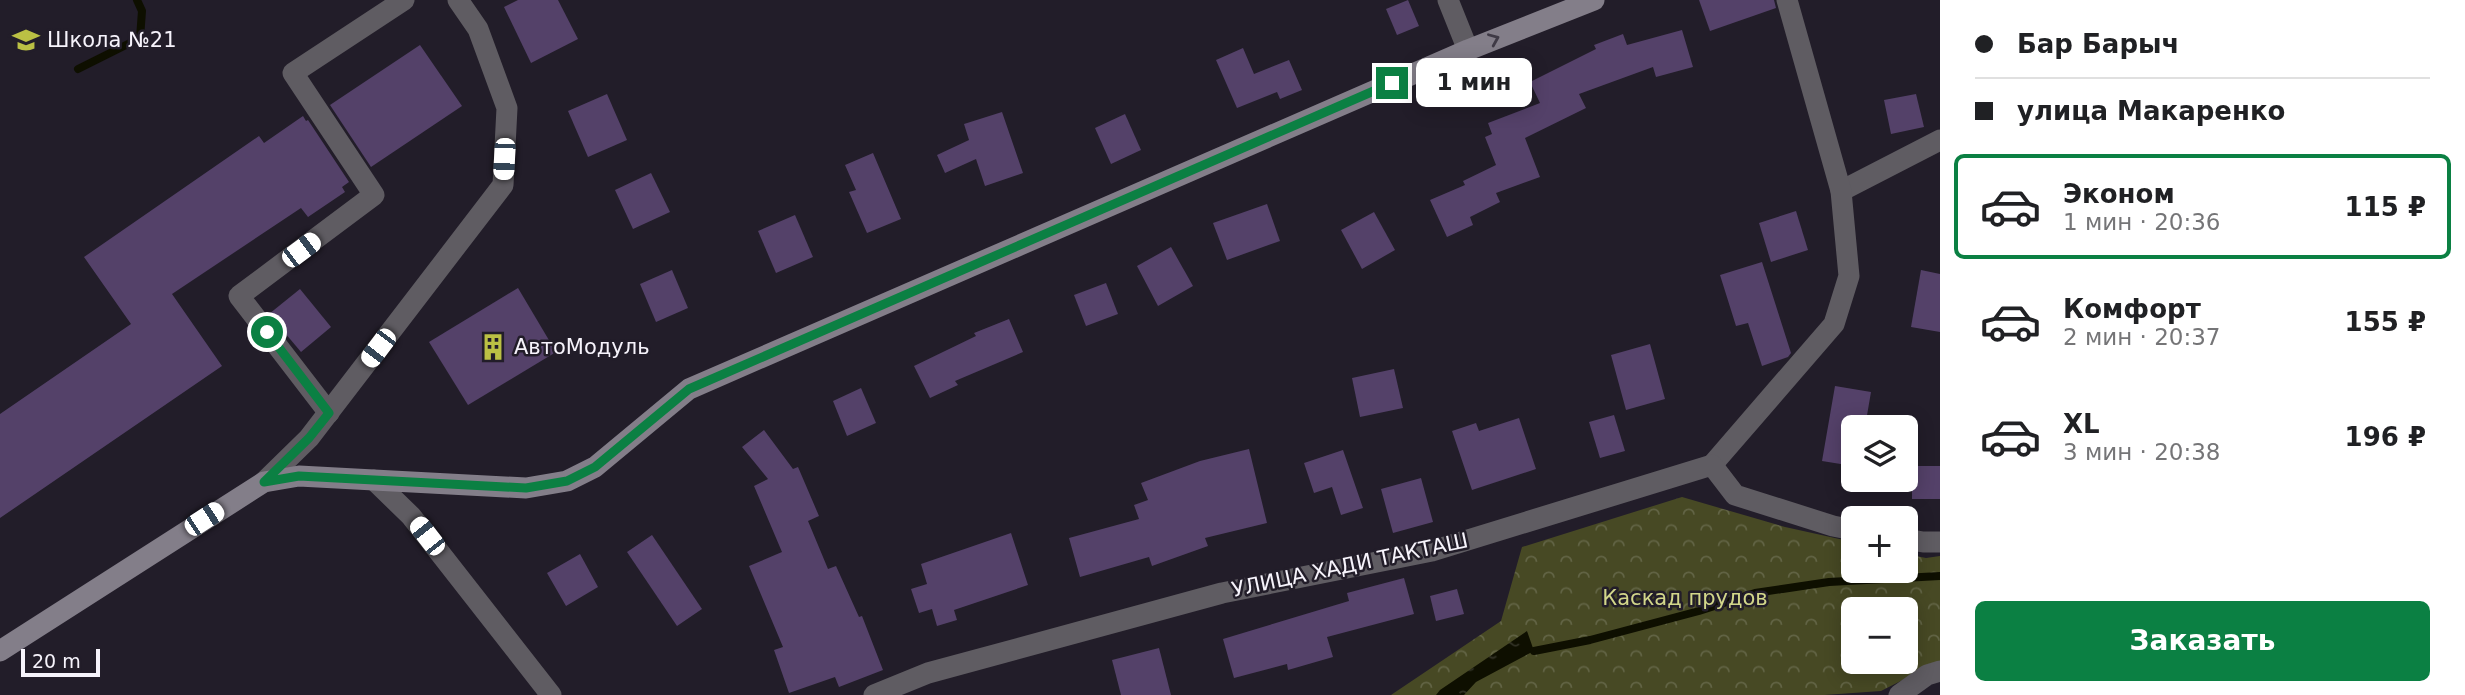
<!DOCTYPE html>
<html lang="ru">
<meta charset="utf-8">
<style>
:root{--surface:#fff;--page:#f2f2f2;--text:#202124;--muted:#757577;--line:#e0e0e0;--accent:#0b8043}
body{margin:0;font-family:"DejaVu Sans",sans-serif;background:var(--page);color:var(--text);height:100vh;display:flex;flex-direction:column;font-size:26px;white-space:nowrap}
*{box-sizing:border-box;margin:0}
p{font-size:23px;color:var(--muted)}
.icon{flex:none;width:38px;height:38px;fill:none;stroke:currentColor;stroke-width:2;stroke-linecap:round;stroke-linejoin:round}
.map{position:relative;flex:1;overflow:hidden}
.details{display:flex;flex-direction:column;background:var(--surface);width:525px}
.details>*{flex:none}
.top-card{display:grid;align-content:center;height:154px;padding:0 35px;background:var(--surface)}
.controls{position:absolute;left:1841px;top:415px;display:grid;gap:14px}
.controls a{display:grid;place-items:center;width:77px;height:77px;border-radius:10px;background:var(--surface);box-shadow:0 4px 18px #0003;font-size:35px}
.scale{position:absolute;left:21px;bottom:18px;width:79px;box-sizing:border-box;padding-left:7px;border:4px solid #f6f3fb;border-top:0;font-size:19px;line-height:24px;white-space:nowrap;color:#f6f3fb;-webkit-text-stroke:5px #221d29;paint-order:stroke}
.end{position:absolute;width:32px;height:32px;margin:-16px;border:9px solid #0b8043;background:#fff;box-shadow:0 0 0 4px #fff}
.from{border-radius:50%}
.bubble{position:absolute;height:49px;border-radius:10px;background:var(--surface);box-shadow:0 4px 18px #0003;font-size:23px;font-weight:800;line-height:49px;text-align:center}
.car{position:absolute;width:21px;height:42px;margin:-21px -10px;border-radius:9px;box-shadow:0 0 5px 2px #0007;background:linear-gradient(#fff 24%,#345 0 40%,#fff 0 76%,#345 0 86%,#fff 0)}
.top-card b{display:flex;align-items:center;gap:24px;height:66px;font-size:26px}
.top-card b+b{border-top:2px solid var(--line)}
.top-card i{width:18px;height:18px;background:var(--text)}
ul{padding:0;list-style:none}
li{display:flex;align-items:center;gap:21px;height:105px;margin:0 14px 10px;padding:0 21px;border:4px solid transparent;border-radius:10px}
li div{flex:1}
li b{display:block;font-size:26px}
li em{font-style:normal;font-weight:800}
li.on{border-color:var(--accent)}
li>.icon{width:63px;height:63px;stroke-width:1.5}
.button{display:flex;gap:14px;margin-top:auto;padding:14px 35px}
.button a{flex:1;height:80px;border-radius:10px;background:var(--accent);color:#fff;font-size:28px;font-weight:800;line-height:80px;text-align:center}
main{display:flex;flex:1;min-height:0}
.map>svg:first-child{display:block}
.park{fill:url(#park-crowns);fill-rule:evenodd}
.water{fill:url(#water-ripples)}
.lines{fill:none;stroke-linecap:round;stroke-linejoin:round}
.stream{stroke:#0e0f00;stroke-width:8}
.building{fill:#544169}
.street{stroke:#5f5c62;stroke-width:21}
.secondary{stroke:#837e89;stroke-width:21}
.oneway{stroke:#3f3a46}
.route{stroke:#0b8043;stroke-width:9}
.labels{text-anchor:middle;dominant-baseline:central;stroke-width:5;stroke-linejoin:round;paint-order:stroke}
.poi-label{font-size:21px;fill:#f6f3fb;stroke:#221d29;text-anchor:start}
.street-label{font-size:21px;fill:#f6f3fb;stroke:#221d29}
.park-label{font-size:21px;fill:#d2d68a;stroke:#221d29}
</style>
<main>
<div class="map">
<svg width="1940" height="695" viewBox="0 0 1940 695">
<defs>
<pattern id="park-crowns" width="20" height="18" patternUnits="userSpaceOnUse" patternTransform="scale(1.75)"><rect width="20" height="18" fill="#474924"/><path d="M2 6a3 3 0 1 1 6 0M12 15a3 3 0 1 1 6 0" fill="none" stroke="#626445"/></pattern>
<pattern id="water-ripples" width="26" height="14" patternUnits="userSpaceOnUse" patternTransform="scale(1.75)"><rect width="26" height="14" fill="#0e0f00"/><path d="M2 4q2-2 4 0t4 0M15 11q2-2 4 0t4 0" fill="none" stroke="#323226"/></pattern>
</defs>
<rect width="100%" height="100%" fill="#221d29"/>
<!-- park -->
<path class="park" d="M1682,497l103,30 68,15v28h53v-16l20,4 14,-2v105l-59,30 -57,4h-433l110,-74 21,-74zM1853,609h53v53h-53z"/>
<!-- water -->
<polygon class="water" points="1527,631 1534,651 1476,682 1464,695 1436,695 1440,690"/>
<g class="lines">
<!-- stream -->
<g class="stream">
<polyline points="78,69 140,38 142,11 137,0"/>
<polyline points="1534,651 1590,640 1699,611 1755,593 1829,582 1940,576"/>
</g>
</g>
<!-- building -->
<g class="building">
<polygon points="518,0 558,0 578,39 531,63 504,7"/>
<polygon points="1408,0 1419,26 1397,35 1386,9"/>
<polygon points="1699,0 1774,0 1776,8 1710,31"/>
<polygon points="1682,30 1693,67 1656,77 1653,67 1579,94 1586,108 1525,138 1540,177 1496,193 1500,202 1470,217 1473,225 1447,237 1430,200 1465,185 1463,181 1496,165 1485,137 1492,134 1488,123 1540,103 1530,82 1596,49 1594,45 1623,34 1627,45"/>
<polygon points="420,45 462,106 371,167 330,105"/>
<polygon points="1243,48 1254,74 1289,60 1302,90 1280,99 1277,92 1237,108 1216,60"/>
<polygon points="607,94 627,140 588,157 568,111"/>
<polygon points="1916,94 1924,127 1891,134 1884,100"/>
<polygon points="1002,112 1023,173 985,186 976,159 945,173 937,155 969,140 964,124"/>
<polygon points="1125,114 1141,150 1111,164 1095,128"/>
<polygon points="303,116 306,121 308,120 349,182 342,187 345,192 308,217 301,208 172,294 222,366 0,518 0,414 131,324 84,257 259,136 264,143"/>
<polygon points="873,153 901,219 867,233 849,192 856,190 845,165"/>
<polygon points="651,173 670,212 633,229 615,190"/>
<polygon points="1267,204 1280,241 1227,260 1213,223"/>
<polygon points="1796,211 1808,250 1771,262 1759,223"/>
<polygon points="1374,212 1395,250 1362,269 1341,230"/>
<polygon points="795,215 813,257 776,273 758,231"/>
<polygon points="1171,247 1193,286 1158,306 1137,266"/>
<polygon points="1762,262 1791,353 1788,357 1762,366 1748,323 1736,326 1720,275"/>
<polygon points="672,270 688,308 656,322 640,284"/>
<polygon points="1921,270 1940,274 1940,332 1911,327"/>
<polygon points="1106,283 1118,314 1086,326 1074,295"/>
<polygon points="518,288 556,352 468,405 429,342"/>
<polygon points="300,289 331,327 301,352 269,314"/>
<polygon points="1009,319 1023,352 955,381 958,385 930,398 914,366 976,336 974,333"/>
<polygon points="1650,344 1665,399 1626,410 1611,355"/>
<polygon points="1394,369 1403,408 1360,417 1352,378"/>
<polygon points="1835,386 1871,392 1865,427 1853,427 1853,466 1822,461"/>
<polygon points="861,388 876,423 847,436 833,401"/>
<polygon points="1614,415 1625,451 1600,458 1589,422"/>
<polygon points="1519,418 1536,469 1472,490 1452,431 1476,423 1479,431"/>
<polygon points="764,430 793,469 798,467 819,516 808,521 828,569 836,566 859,617 862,616 883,670 839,687 835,677 789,693 774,650 783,647 749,566 782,552 754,486 768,479 742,447"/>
<polygon points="1249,449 1267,523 1205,538 1208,546 1152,566 1149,557 1080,577 1069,538 1139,519 1134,505 1148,500 1141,483 1200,461"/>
<polygon points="1343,450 1363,508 1341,515 1332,487 1314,493 1304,463"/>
<rect x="1912" y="466" width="28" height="33"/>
<polygon points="1421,478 1433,522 1393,533 1381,489"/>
<polygon points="1011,533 1028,585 954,610 957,620 937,626 932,609 919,613 911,589 927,584 921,564"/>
<polygon points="652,535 702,609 677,626 627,552"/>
<polygon points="580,554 598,587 566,606 547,573"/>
<polygon points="1404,578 1414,614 1327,637 1333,657 1288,670 1287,664 1234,678 1223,639 1349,601 1347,593"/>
<polygon points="1457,589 1464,614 1436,621 1430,596"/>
<polygon points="1159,648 1171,695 1121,695 1112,660"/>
</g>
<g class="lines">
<!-- street -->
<g class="street">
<polyline points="1448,0 1468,50"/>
<polyline points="1841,191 1940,140"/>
<polyline points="329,413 239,296 374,195 293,73 404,0"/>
<polyline points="1712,465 1834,324 1849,276 1841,191 1787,0"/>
<polyline points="374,480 411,516 551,695"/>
<polyline points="264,482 309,438 503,185 507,108 478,29 458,0"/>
<polyline points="1906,539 1923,542 1940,542"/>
<polyline points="874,695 928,673 1222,593 1432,551 1712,465 1735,495 1833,526 1853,530"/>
<polyline points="1899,695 1927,675 1940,671"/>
</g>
<!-- secondary -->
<polyline class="secondary" points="0,651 264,482 299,476 526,488 567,481 595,467 689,389 1468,50 1594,0"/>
</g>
<!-- one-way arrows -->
<defs><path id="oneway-chevron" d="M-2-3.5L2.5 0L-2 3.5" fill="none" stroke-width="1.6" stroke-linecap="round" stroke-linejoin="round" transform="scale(1.75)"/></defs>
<use class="oneway" href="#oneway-chevron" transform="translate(1494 39) rotate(-23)"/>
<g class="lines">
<!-- route -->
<polyline class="route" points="267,332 329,413 309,438 264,482 299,476 526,488 567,481 595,467 689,389 1392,83"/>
</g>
<!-- icons -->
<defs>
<symbol id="school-bare" viewBox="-9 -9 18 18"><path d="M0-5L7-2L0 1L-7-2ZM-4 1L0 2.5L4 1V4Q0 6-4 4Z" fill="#bbc044" stroke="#221d29" stroke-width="2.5" paint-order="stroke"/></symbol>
<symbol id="building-bare" viewBox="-9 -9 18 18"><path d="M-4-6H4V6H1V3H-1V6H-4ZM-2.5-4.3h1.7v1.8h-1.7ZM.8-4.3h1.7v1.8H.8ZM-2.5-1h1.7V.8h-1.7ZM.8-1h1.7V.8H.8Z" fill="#bbc044" stroke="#221d29" stroke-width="2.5" paint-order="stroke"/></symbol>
</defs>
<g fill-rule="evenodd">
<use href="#school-bare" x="7" y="21" width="38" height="38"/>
<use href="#building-bare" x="474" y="328" width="38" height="38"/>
</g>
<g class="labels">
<!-- poi labels -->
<g class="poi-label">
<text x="47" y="40">Школа №21</text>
<text x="514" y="347">АвтоМодуль</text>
</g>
<!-- street labels -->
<g class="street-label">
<text transform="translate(1350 565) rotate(-12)">УЛИЦА ХАДИ ТАКТАШ</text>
</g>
<!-- park labels -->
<g class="park-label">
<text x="1685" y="598">Каскад прудов</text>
</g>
</g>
</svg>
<div class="controls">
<a><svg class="icon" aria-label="layers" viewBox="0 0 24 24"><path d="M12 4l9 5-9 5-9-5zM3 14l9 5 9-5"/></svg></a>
<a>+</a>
<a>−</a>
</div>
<div class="scale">20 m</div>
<i class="end from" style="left:267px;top:332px"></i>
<i class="end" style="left:1392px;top:83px"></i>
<div class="bubble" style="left:1416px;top:58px;width:116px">1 мин</div>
<i class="car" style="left:504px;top:159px;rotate:183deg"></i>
<i class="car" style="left:301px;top:250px;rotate:53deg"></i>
<i class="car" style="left:378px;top:348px;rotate:217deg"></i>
<i class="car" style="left:204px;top:519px;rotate:57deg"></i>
<i class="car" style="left:427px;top:536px;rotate:322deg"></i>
</div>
<section class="details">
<div class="top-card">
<b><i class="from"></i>Бар Барыч</b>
<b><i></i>улица Макаренко</b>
</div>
<ul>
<li class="on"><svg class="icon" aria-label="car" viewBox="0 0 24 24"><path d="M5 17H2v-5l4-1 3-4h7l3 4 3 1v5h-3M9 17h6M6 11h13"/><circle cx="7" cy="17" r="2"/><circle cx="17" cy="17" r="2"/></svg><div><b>Эконом</b><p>1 мин · 20:36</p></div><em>115 ₽</em></li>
<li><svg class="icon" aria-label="car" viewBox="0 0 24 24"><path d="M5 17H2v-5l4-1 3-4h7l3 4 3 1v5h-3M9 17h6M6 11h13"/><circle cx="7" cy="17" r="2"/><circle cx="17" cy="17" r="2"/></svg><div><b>Комфорт</b><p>2 мин · 20:37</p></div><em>155 ₽</em></li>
<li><svg class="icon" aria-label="car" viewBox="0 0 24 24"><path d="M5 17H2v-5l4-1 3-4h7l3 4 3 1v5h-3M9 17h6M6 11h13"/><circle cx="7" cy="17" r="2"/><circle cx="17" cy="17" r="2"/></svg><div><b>XL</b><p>3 мин · 20:38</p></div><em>196 ₽</em></li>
</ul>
<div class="button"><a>Заказать</a></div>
</section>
</main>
